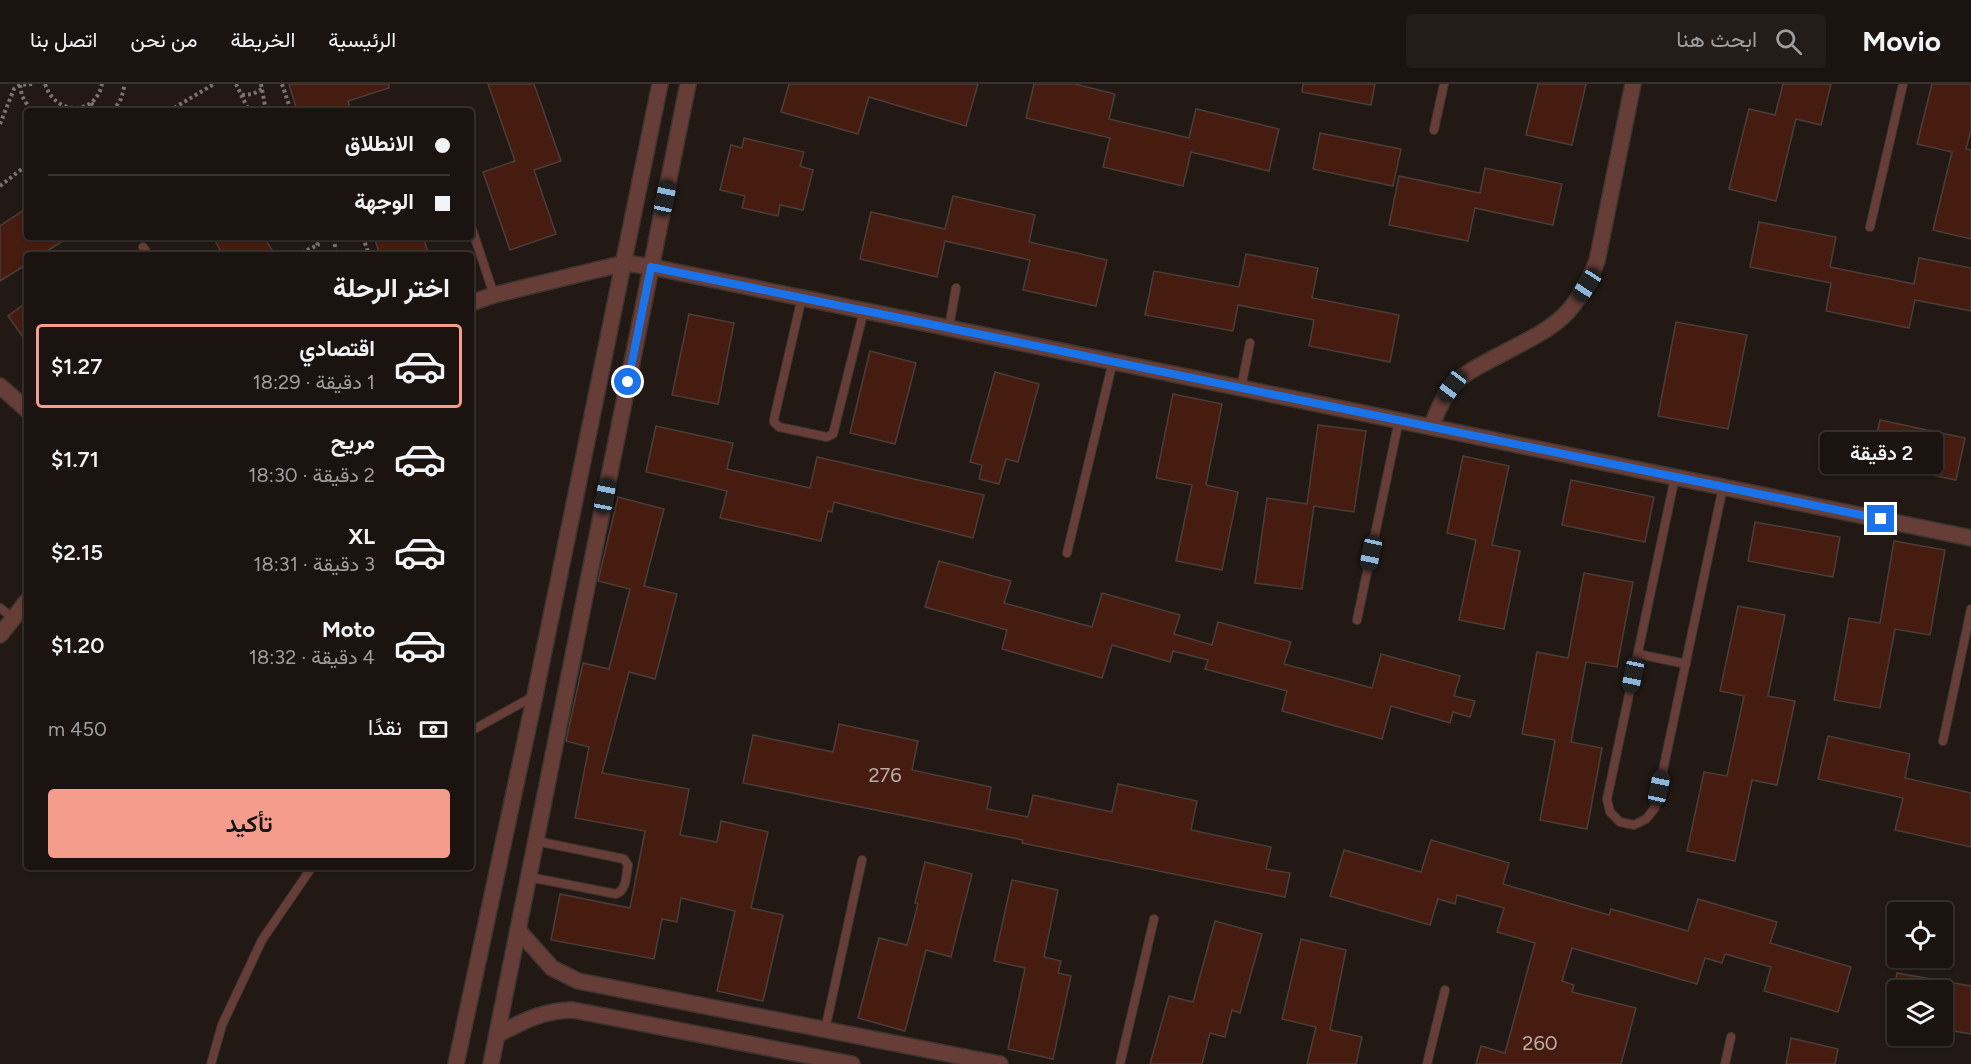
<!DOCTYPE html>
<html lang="ar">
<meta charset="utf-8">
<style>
:root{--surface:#1a130f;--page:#231c18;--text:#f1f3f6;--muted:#9f9e9e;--line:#38322f;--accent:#f49d8d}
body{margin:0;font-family:Figtree,Vazirmatn,sans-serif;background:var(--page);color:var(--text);direction:rtl;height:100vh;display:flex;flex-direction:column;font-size:22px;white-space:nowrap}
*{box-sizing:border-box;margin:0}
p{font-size:20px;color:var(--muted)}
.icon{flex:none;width:33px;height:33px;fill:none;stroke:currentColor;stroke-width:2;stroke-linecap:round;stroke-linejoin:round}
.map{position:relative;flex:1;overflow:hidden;direction:ltr}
.panel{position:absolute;left:24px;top:168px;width:450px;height:618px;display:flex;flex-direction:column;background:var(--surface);border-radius:6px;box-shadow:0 2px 4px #0004,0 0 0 2px var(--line);direction:rtl}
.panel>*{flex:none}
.guide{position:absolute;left:24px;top:24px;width:450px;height:132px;border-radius:6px;box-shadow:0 2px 4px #0004,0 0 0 2px var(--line);direction:rtl;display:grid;align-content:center;height:132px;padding:0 24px;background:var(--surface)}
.fabs{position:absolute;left:1887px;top:818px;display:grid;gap:12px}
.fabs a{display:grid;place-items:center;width:66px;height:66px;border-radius:6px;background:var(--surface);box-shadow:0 2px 4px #0004,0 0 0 2px var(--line);font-size:30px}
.end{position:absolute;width:27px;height:27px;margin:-14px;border:8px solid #1a73e8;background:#fff;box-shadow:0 0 0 3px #fff}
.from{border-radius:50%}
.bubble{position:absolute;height:42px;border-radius:6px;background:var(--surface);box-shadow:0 2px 4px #0004,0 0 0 2px var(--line);font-size:20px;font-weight:600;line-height:42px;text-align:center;direction:rtl}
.car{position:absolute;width:18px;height:36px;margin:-18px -9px;border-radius:8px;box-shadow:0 0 4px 2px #0007;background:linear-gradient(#222 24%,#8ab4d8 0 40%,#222 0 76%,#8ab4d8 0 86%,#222 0)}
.guide b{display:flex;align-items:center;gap:21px;height:57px;font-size:22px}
.guide b+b{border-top:2px solid var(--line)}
.guide i{width:15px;height:15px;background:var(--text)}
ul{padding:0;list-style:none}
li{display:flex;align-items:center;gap:18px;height:84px;margin:0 12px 9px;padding:0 12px;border:3px solid transparent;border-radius:6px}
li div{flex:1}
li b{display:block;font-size:22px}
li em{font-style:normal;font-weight:600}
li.active{border-color:var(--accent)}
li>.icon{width:54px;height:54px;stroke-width:1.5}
h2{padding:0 24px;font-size:27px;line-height:72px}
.pay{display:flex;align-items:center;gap:15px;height:66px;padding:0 24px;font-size:22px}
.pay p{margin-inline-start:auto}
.button{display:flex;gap:12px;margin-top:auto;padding:12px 24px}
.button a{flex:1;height:69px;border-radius:6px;background:var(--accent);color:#111;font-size:24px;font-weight:600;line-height:69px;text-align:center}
header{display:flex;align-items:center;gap:36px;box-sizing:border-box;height:84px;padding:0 30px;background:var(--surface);border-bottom:2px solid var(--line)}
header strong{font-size:28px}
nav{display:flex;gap:33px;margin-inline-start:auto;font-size:21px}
.search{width:420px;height:54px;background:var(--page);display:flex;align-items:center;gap:15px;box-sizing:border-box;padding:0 21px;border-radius:6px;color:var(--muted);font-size:22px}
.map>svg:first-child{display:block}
.building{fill:#471c10;stroke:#4a3d3a;stroke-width:1.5}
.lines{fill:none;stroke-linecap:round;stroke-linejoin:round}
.service-casing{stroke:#3d3430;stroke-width:10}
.minor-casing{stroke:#3d3430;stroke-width:18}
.path{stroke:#7b726e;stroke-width:4;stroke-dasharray:3 3;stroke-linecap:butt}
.service{stroke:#663d37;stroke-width:8}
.minor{stroke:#663d37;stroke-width:15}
.route{stroke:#1a73e8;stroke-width:8}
.labels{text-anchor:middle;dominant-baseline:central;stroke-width:4.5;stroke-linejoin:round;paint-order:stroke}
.number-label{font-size:20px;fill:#bdada7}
</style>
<header>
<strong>Movio</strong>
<div class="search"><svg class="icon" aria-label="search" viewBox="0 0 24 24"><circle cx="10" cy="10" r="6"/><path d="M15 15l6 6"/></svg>ابحث هنا</div>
<nav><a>الرئيسية</a><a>الخريطة</a><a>من نحن</a><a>اتصل بنا</a></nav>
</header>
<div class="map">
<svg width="1971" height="980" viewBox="0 0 1971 980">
<rect width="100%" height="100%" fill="#221914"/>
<!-- building -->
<g class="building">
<polygon points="289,0 389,0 389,4 348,17 351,27 297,27"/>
<polygon points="488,0 534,0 561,77 534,86 556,150 510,166 483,88 515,77"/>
<polygon points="789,0 978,0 966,42 869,13 858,50 781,28"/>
<polygon points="1034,0 1075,0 1115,10 1109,35 1189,54 1196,25 1279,45 1269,87 1191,68 1183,102 1103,83 1110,54 1026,34"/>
<polygon points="1303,0 1375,0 1371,21 1302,8"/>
<polygon points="1538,0 1586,0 1572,61 1526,51"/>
<polygon points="1783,0 1831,0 1821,41 1796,35 1776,117 1729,105 1749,25 1775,31"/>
<polygon points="1932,0 1971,0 1971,46 1966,65 1971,66 1971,155 1933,146 1952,68 1917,60"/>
<polygon points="1320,49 1401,65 1393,102 1313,85"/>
<polygon points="744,54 804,68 800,82 813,86 803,126 780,121 778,132 742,124 745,112 720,106 731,61 742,64"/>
<polygon points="1485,84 1562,100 1553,141 1475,124 1468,157 1389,141 1399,92 1480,109"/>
<polygon points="953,112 1035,131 1029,158 1107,176 1096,222 1023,206 1030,176 945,157 937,193 860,175 871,128 945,145"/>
<polygon points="27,124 27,153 69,153 41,171 27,171 27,180 0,197 0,142"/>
<polygon points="1759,138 1836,153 1830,183 1914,200 1919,174 1971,184 1971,227 1915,216 1909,244 1826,227 1831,199 1750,183"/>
<polygon points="213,153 264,153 275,171 223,171"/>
<polygon points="374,153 423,153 429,171 380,171"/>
<polygon points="1246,170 1318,184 1312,214 1399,231 1390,278 1309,262 1314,236 1238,221 1233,247 1145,231 1154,187 1239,203"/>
<polygon points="27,218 27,259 8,232"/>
<polygon points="689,230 734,239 718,320 672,311"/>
<polygon points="1676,238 1747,251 1728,345 1658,332"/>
<polygon points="870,267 916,279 895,360 850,349"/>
<polygon points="995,288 1039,300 1018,378 1006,375 999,400 979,395 982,381 970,378"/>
<polygon points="1173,310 1222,320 1206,401 1238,408 1222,486 1176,477 1192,401 1156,394"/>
<polygon points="1880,336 1965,354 1956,396 1871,378"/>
<polygon points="1318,341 1366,347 1354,428 1314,422 1302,505 1255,499 1267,414 1307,420"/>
<polygon points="656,342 733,359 727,385 810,404 817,373 984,411 973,454 834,418 832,428 828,427 821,457 720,434 727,407 646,388"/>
<polygon points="1463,372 1509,382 1492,461 1520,467 1504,545 1459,536 1476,456 1447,449"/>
<polygon points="1571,396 1654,413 1645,458 1562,441"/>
<polygon points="618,413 664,425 644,502 677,510 655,595 629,588 602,689 689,705 680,751 717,758 721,737 768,748 751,824 783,831 763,917 717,907 735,827 681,814 677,838 662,835 654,875 551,856 560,810 630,824 645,747 575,734 589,663 566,657 583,579 609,585 630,505 598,497"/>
<polygon points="1755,438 1840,453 1833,493 1748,477"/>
<polygon points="1894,457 1945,466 1930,551 1895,545 1880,624 1834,616 1849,534 1880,539"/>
<polygon points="939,477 1011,497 1004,519 1092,543 1102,509 1180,531 1174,550 1212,561 1218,538 1291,558 1284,580 1372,604 1381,570 1460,592 1454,612 1475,617 1470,633 1453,628 1450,639 1391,622 1382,655 1282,627 1287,607 1205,585 1208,576 1173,567 1170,578 1112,561 1102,594 1002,565 1007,546 925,523"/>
<polygon points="1584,489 1633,498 1617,583 1586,578 1571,658 1602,664 1587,745 1540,736 1555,656 1522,650 1537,568 1568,574"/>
<polygon points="1738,522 1785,531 1768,612 1795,617 1777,701 1752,696 1735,777 1687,767 1704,688 1727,692 1744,612 1720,607"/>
<polygon points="839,640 918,657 912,686 991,703 987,725 1028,733 1033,711 1112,728 1118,700 1197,717 1191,746 1271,763 1266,785 1290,789 1285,813 1022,759 1023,756 743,699 753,651 833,668"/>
<polygon points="1828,652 1910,670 1905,694 1971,709 1971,763 1895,746 1903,714 1818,695"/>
<polygon points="1431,756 1509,779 1503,800 1609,831 1611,825 1688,847 1698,815 1777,838 1770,859 1851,883 1838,928 1764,907 1771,883 1725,870 1722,879 1705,874 1697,900 1572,864 1562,897 1574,901 1572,908 1636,924 1621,980 1476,980 1481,962 1505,969 1535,859 1497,848 1504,824 1457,811 1455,820 1438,815 1430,841 1330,812 1344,766 1421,788"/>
<polygon points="925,778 972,790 951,873 926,866 905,947 858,934 879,854 907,861 918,820 915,819"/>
<polygon points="1012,796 1058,806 1044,873 1061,877 1058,889 1071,892 1053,975 1008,965 1025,884 994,877"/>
<polygon points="1215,837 1262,850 1240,929 1232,926 1225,953 1210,949 1202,980 1150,980 1169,912 1193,918"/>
<polygon points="1301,855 1346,866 1330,946 1362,953 1356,980 1307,980 1316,943 1282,935"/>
<polygon points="1897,889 1971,902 1971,950 1942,945 1942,906 1894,906"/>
<polygon points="1791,954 1838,965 1835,980 1786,980"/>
</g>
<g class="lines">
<defs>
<g id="service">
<polyline points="1434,46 1444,0"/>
<polyline points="471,142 494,211"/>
<polyline points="1870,143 1903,0"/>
<polyline points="143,163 148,171"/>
<polyline points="802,213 774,335 774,338 779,343 827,353 833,350 864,226"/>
<polyline points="949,243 956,204"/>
<polyline points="1241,304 1250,259"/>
<polyline points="1675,393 1607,715 1610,728 1620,738 1634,741 1646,735 1655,724 1723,403"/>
<polyline points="1067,469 1113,277"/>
<polyline points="0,524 13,534"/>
<polyline points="1357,536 1399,336"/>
<polyline points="1638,570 1686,580"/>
<polyline points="471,647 534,612"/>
<polyline points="1943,657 1971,525"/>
<path d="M529,793l87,17c11,-4 10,-19 12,-29l-4,-6 -88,-18"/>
<polyline points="825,946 862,776"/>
<polyline points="211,980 222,941 262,856 312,783"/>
<polyline points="1120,980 1154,835"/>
<polyline points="1427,980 1445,906"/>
<polyline points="1725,980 1731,953"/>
</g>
<g id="minor">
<polyline points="471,219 494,211 625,179 652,183 1971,454"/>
<polyline points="0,302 27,326"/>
<path d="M1431,343c6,-14 11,-29 21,-41 11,-12 27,-20 42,-28 54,-29 79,-35 103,-97l36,-177"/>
<polyline points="0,551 27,517"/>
<polyline points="518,846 552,884 578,897 1000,980"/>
<path d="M497,951c26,-14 47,-25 76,-25l279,54"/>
<polyline points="456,980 535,611 660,0"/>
<polyline points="491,980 688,0"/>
</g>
</defs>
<!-- service casing -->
<use href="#service" class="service-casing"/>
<!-- minor casing -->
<use href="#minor" class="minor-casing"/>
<!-- path -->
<g class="path">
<path d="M45,0c10,31 50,33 57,0"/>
<polyline points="236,0 249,27"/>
<polyline points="261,0 266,27"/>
<polyline points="282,0 291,27"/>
<polyline points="20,1 22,12 31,27"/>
<polyline points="242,11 253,10 262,5"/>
<polyline points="91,19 98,27"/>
<polyline points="113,27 121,15 125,0"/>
<polyline points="169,27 214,0"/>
<polyline points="0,40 14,5 20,1 33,0"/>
<polyline points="0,102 27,81"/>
<polyline points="363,153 369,171"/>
<polyline points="334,154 336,171"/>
<polyline points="296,171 318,161 314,153"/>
</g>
<!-- service -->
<use href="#service" class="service"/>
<!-- minor -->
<use href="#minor" class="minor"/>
</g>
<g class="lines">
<!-- route -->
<polyline class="route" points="628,298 651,183 1881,435"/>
</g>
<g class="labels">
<!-- number labels -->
<g class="number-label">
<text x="885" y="691">276</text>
<text x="1540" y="959">260</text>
</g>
</g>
</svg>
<div class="fabs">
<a><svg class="icon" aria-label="locate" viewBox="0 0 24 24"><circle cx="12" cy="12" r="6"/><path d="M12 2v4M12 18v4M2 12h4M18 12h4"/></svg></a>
<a><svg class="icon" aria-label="layers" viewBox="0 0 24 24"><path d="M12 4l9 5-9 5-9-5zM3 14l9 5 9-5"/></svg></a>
</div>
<i class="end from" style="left:628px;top:298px"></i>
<i class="end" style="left:1881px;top:435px"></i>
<div class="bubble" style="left:1820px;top:348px;width:123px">2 دقيقة</div>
<i class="car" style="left:665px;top:114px;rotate:12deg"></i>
<i class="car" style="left:1587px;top:201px;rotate:213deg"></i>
<i class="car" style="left:1452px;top:302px;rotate:217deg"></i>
<i class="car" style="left:605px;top:412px;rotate:11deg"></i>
<i class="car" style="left:1371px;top:469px;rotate:192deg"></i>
<i class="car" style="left:1633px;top:591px;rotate:192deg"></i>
<i class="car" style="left:1659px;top:704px;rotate:12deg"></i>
<div class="guide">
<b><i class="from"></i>الانطلاق</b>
<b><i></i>الوجهة</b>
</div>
<section class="panel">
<h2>اختر الرحلة</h2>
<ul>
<li class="active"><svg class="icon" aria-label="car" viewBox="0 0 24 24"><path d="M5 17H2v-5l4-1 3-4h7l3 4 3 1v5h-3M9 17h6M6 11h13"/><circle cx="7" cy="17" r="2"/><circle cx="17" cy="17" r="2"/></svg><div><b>اقتصادي</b><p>1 دقيقة · 18:29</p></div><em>$1.27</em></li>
<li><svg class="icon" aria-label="car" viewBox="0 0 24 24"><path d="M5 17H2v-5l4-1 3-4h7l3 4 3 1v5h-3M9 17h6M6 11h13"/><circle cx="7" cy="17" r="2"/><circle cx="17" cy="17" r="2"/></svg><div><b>مريح</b><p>2 دقيقة · 18:30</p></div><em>$1.71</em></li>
<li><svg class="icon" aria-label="car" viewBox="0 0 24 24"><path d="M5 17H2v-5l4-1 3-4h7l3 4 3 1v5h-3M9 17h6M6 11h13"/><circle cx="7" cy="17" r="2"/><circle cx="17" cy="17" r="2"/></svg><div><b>XL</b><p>3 دقيقة · 18:31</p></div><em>$2.15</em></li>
<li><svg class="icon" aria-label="car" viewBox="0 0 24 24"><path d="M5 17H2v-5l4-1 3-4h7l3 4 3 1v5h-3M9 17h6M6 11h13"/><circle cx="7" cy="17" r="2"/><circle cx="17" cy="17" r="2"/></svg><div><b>Moto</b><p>4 دقيقة · 18:32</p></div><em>$1.20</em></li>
</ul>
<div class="pay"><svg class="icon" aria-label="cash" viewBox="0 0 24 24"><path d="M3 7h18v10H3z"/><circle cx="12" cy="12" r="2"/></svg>نقدًا<p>450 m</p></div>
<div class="button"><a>تأكيد</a></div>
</section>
</div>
